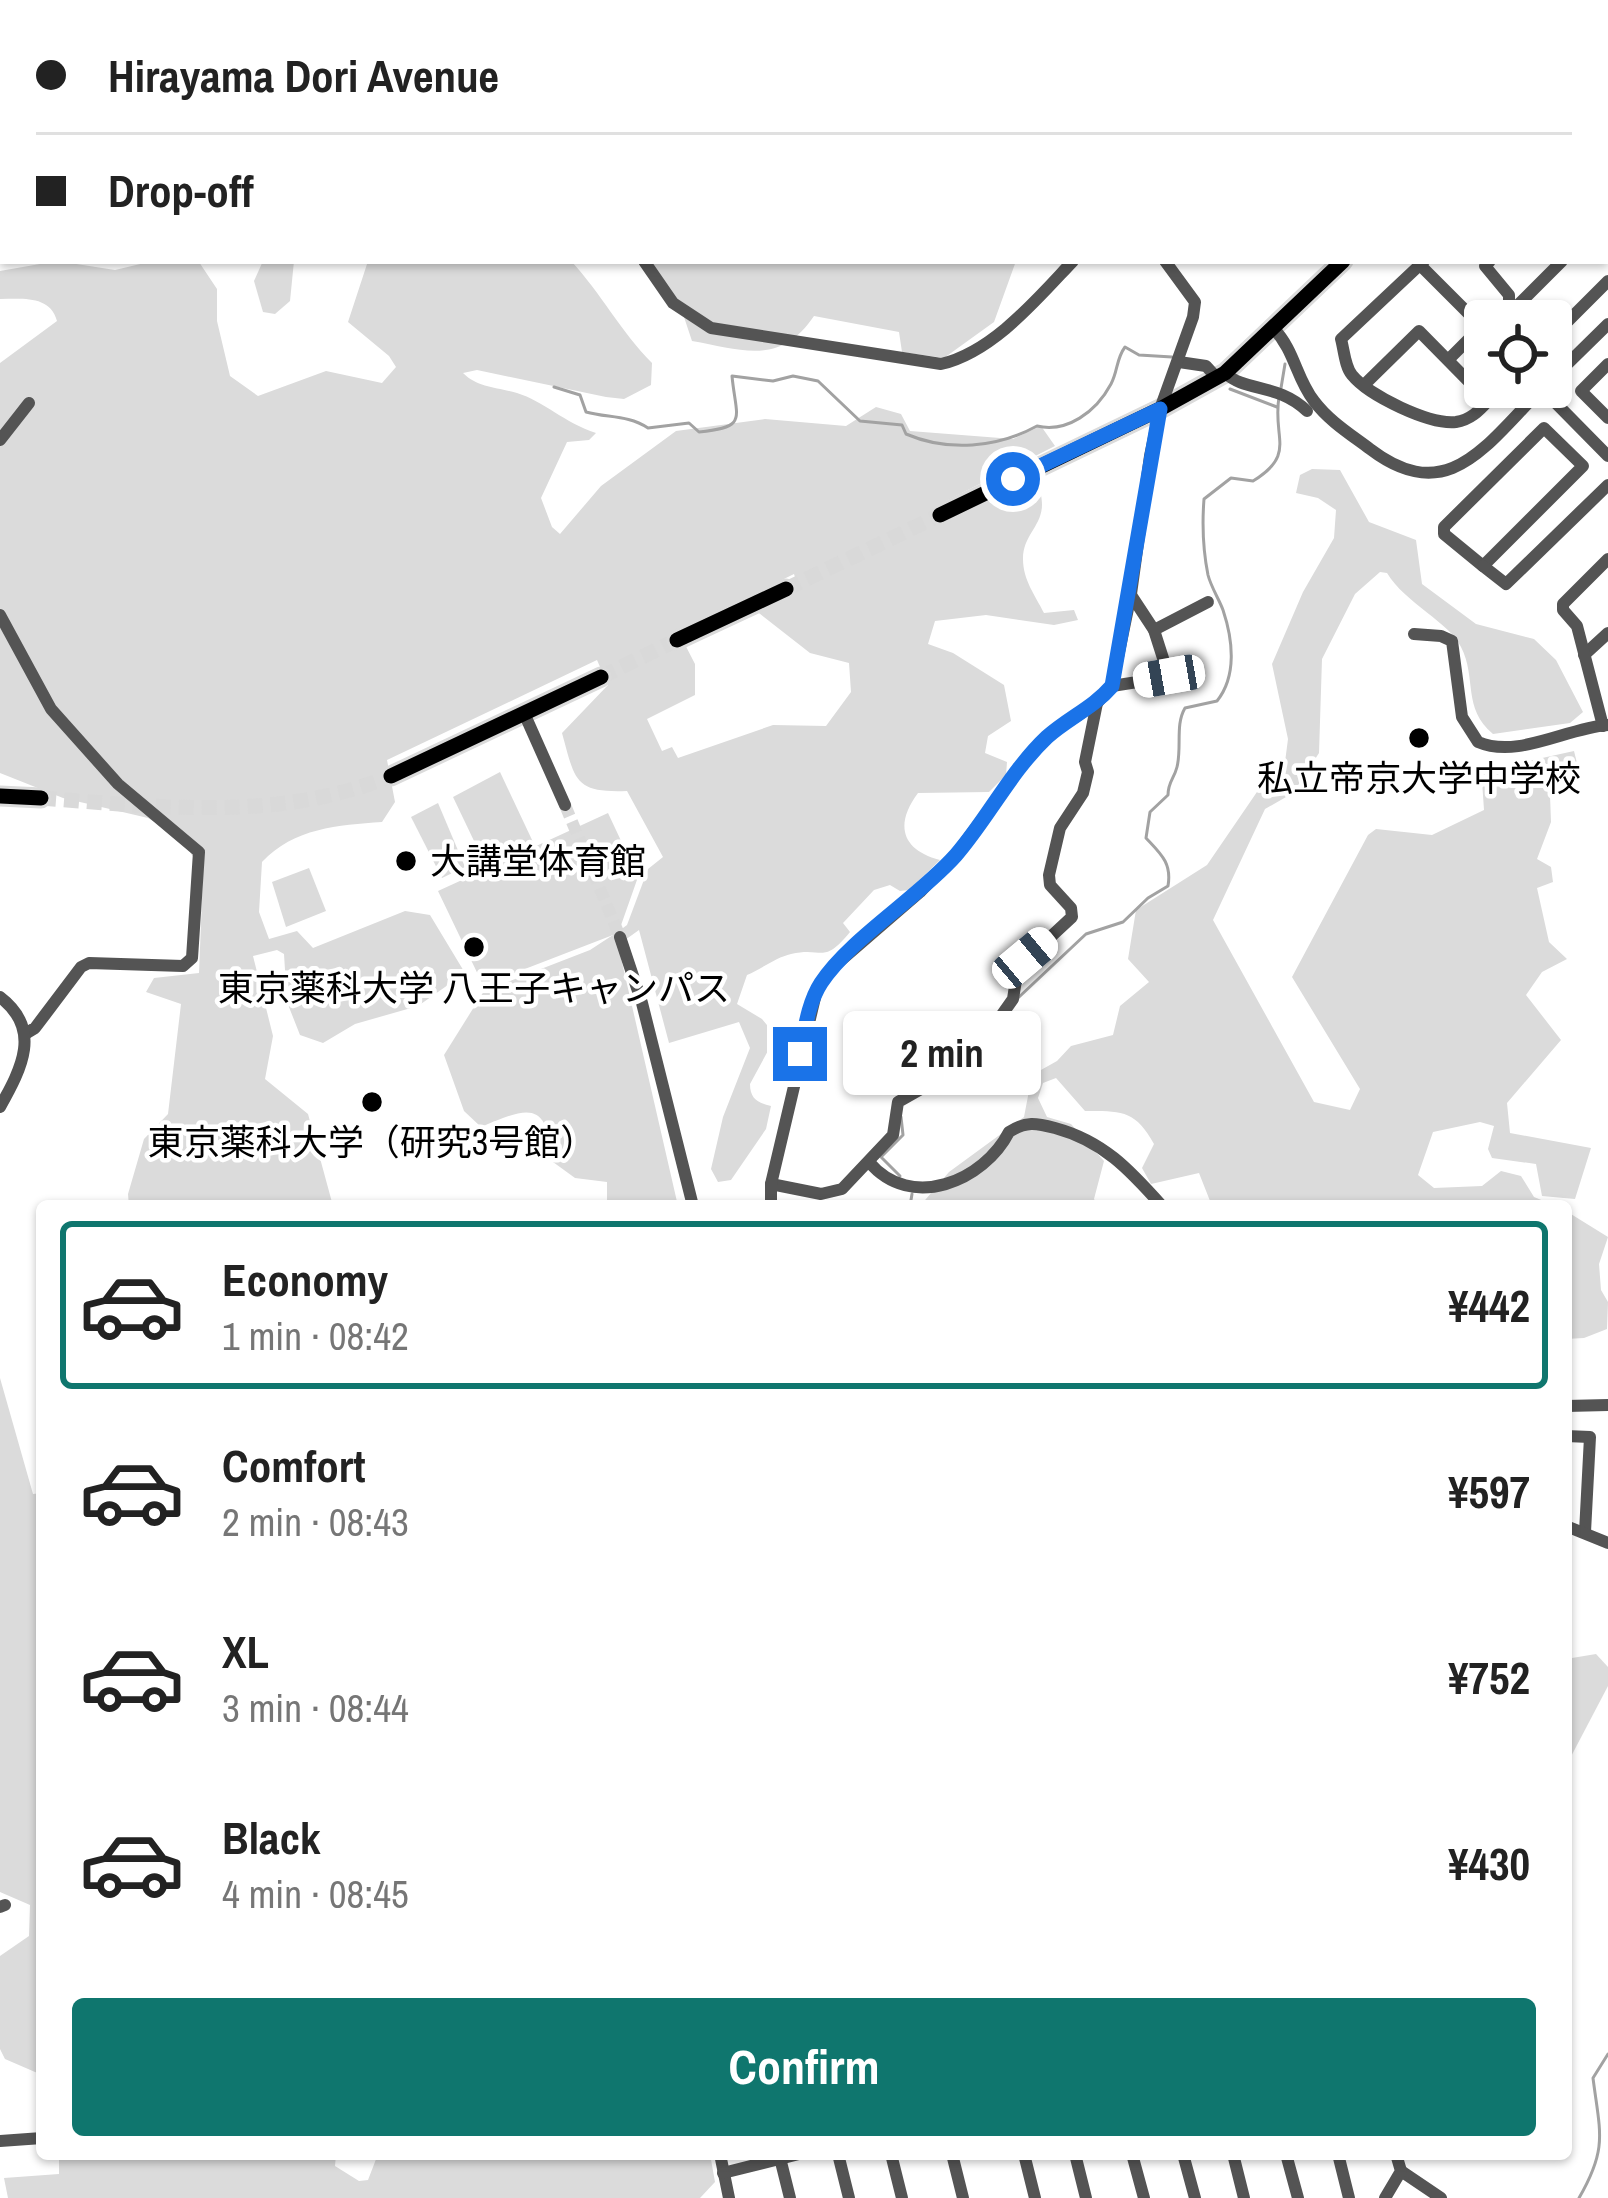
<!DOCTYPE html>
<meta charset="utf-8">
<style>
:root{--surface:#fff;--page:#f2f2f2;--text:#222;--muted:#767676;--line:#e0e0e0;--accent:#0f766e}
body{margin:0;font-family:"Archivo Narrow","Noto Sans JP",sans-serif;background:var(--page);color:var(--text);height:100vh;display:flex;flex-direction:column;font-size:45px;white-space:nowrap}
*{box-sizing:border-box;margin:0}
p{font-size:39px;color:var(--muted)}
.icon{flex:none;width:66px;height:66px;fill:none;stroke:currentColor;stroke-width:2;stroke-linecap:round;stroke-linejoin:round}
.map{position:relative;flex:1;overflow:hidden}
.panel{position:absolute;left:36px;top:1200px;width:1536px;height:960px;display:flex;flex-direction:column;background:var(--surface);border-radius:12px;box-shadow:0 3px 9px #0004}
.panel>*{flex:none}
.banner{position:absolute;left:0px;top:0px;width:1608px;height:264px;box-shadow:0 3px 9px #0004;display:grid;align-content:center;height:264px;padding:0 36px;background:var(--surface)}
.controls{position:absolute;left:1464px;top:300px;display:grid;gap:24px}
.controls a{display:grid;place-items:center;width:108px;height:108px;border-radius:12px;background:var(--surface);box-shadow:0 3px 9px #0004;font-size:60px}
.end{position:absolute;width:54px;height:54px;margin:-27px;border:15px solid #1a73e8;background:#fff;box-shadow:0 0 0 6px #fff}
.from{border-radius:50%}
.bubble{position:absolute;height:84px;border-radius:12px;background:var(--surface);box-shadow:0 3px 9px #0004;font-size:39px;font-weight:700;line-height:84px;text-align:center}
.car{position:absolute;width:36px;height:72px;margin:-36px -18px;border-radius:15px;box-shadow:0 0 9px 3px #0007;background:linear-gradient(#fff 24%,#345 0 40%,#fff 0 76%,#345 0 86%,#fff 0)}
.banner b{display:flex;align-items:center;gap:42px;height:114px;font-size:45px}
.banner b+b{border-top:3px solid var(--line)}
.banner i{width:30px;height:30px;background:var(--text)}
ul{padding:21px 0 0;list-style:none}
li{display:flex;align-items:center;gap:36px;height:168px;margin:0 24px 18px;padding:0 12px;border:6px solid transparent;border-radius:12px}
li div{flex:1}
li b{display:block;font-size:45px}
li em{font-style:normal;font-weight:700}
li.active{border-color:var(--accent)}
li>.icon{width:108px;height:108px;stroke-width:1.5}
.primary-button{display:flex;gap:24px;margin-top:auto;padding:24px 36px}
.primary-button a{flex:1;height:138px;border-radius:12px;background:var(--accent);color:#fff;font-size:48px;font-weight:700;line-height:138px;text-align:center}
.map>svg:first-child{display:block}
.green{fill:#dbdbdb;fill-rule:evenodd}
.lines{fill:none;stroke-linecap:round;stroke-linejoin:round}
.stream{stroke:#a2a2a2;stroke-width:3}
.minor-tunnel{stroke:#d9d9d9;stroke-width:12;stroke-dasharray:12 6;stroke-linecap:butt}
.major-tunnel{stroke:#d9d9d9;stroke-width:15;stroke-dasharray:15 8;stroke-linecap:butt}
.major-casing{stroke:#dbdbdb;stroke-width:21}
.minor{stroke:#545454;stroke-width:12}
.major{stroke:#000;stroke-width:15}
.route{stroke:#1a73e8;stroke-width:15}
.poi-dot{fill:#000;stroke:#fff;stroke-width:4.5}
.labels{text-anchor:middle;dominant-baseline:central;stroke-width:9;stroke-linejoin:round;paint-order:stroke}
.poi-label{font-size:36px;fill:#000;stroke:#fff}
</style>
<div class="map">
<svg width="1608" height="2198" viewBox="0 0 1608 2198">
<rect width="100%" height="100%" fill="#fff"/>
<!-- green -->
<g class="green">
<polygon points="659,0 1122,0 657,3"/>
<path d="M57,261l58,9 38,-9 46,1 18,27v32l13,55 28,20 68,-25 56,12 14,-16 -7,-11 -41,-34 20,-61h203c30,32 50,71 81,102l-1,22 -27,14 -18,-2 -129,-27 -14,3c15,15 34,14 54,20 26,8 48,30 79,40l-7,7 -22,2 -26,56 11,29 8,7 41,-48 75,-55 89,-12 81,7 30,-19 25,7 9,17 103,8 28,-13 14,20 -119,60 8,13 91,-41c21,45 -12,49 -12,81 0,21 12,36 21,54l30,-3 4,10 -24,5 -68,-10 -51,6 -7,23 25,9 51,32 7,36 -23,15 -3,17 22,9 -1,13 -17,17 -71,1c-24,32 -16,57 22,67l-31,30 -9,1 -10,-6 -16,5 -31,33 7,9c-28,34 -26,14 -59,22 -14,3 -30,15 -44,21l-10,29 25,15 14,17 -26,48c0,15 8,19 21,22l-5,23 -35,51 -13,2 -7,-13 12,-52 27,-69 -11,-26 -70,21 -30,-113 -21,15 60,261h-71v-24l-32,-4 -22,-16c-6,-62 -23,-56 -72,-35l-17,-16 -20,-56 40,-64 106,-41 23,-15 -130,50 -45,-94 170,-78 30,64 -19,54 8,-6 21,-56 15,-12 -36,-66c-53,2 -52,-11 -65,-58l46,-48 -11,-25 -210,100 8,42 -13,20c-44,3 -88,6 -120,40l-3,50 10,27 28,-8 16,17 92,-37 25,4 35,58 -47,33 -63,18 -32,19 -23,-8 -13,-33 -3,-48 -7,-4 -24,6 20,80 -8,43 43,35 25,92h-204l-1,-12 16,-55 24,-25 13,-110 -35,-12 8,-14 45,-5 4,-100 -21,-34 -34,-21 -85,-20 -63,-25v-410l57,-42c-7,-26 -35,-22 -57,-22v-28zM794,574l5,16 -44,20 55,43 39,10 2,29 -25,34 -53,-1 -95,33 -6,-11 -10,4 -15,-32 48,-24v-31l-17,-33z"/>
<polygon points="263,261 294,261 290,301 275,314 263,312 254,281"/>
<path d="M648,261h368l-22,61 -50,36 -42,-6 -3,-20 -85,-16c-34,50 -71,34 -122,25l-12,-36z"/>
<path d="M1312,469l28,1 29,52 47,18 6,44 54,40 58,15 22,21 27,52 -13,11 -77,11c-31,-26 -16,-56 -32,-87 -11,-24 -56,-44 -74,-74l-7,-1 -25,22 -33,65 -3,94 -26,40 -28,16 -52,111 101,182 36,8 10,-21 -68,-112 76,-142 8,-6 56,6 52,-25 -3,-44h25l68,-15 4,16 -28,28 1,27 -14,37 14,8 2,15 -16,6 12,54 18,17 -25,13 -16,23 35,45 -54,63 3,30 81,15 -16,51 -33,-3 -6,-32 -44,-6 -4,-9 6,-23 -14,-4 -47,10 -15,43 16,13 48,-2 19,-15 20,5 13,21 22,9h-344l-13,-33 -48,11 -9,-16 12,-24c-19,-34 -32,-33 -69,-33l-29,-33 -13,5 -5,15 9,19 24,7 33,37 -10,38 4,7h-178l29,-34 75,-55 8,-42 25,-14 14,-15 42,-11 7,-29 29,-24 -21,-23 8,-49 71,-45 52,-76 26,-27 3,-23 -16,-75 31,-72 31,-54 2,-28 -18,-12 -22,-5 4,-18z"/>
<polygon points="500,772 533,842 486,866 453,797"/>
<polygon points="438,803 465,867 442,878 411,817"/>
<polygon points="309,868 326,911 286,927 272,882"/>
<polygon points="1566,1211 1608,1237 1599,1264 1601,1290 1608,1302 1607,1329 1584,1338 1566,1339"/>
<polygon points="0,1378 33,1494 42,1493 42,2075 5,2059 0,2049 0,1956 29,1936 30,1905 0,1892"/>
<polygon points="1596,1654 1608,1667 1608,1686 1566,1766 1566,1667 1572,1658"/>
<polygon points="59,2154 336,2154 335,2166 359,2181 368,2180 378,2154 710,2154 715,2182 700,2198 8,2198 4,2178 59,2174"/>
</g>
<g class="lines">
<!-- stream -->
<g class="stream">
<path d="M554,387l26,8 6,17c22,6 42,3 62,16l41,-5 10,9c50,-5 37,-13 33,-56l41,5 20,-5 25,5 42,40 42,4 4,9c42,18 91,14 131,-8 30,7 59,-14 74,-42 7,-13 5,-25 14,-37l14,8 33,2"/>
<polyline points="1281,388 1285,364"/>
<polyline points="1230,389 1277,407"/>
<path d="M1019,997l67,-63 37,-12 25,-24 20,-12c4,-23 -7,-32 -22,-48l4,-26 18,-17c0,-13 6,-16 9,-28 5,-20 -2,-42 8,-59l32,-7c20,-25 16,-61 6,-91 -4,-11 -12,-23 -15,-35 -5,-25 -6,-50 -4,-76l27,-21 22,3c44,-27 19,-43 26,-84"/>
<polyline points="983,1035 1000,1024"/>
<polyline points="900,1176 881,1157 903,1135 901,1117"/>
<polyline points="910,1206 912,1194"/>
<path d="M1579,2198c29,-50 21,-65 14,-120l15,-24"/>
</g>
<!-- minor-tunnel -->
<polyline class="minor-tunnel" points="565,805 620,937"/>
<!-- major-tunnel -->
<g class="major-tunnel">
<polyline points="786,589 940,515"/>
<polyline points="601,677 677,640"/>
<path d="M41,798c120,9 236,24 350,-22"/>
</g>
<defs>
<g id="major">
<polyline points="1595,3 1597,0"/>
<polyline points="940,515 1160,409 1225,373 1343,261"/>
<polyline points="677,640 786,589"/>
<polyline points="391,776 601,677"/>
<polyline points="0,796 41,798"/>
</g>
</defs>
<!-- major casing -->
<use href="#major" class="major-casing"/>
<!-- minor -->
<g class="minor">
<polyline points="1226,3 1227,0"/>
<polyline points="1317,3 1320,0"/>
<polyline points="0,34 3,35"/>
<polyline points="1605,76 1608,73"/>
<polyline points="1605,135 1608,138"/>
<polyline points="1605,187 1608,189"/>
<polyline points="1605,240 1608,241"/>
<path d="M644,261l29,42 38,25 230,36c52,-12 96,-65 132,-103"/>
<polyline points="1490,261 1485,266 1509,295 1509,307 1518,305 1562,261"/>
<polyline points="1420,265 1485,330"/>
<polyline points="1487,321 1509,307 1509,314 1516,321"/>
<path d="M1274,329c21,22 22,49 40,72 15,20 36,33 56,48 80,61 118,-8 174,-62"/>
<polyline points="1551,338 1608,281"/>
<polyline points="1449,359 1485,323"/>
<polyline points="1179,362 1206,366 1217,378"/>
<polyline points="1608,364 1581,391 1608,418"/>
<path d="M1225,373c20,19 53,10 82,38"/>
<polyline points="1551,380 1608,324"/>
<path d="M1364,385l55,-54 69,70c-9,10 -18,19 -32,21 -26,3 -87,-26 -104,-47 -7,-8 -8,-25 -11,-36l83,-78"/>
<polyline points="1540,387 1608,456"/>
<polygon points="1544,428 1583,466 1483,566 1444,534 1444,527"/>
<polyline points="0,440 29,403"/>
<polyline points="1483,566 1506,584 1608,485"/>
<polyline points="0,615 51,709 118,784 199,852 192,958 183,966 89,963 81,967 35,1028 25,1034"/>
<polyline points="1154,630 1208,602"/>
<path d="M1414,634l27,2 11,5 10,76 16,25c40,17 88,-14 130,-17"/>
<polyline points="1584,655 1608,633"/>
<polyline points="1112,686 1169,677 1154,630 1131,595"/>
<polyline points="524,713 565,805"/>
<polyline points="1603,726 1577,626 1563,610 1563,604 1608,559"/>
<polyline points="620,937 642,1003 693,1206"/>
<path d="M0,997c42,32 22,71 0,110"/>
<path d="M869,1162c42,50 115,19 140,-30 17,-11 27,-9 46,-4 48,13 74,41 107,78"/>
<polyline points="771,1184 821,1194 842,1189 893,1135 898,1102 942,1077 958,1044 1001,1016 1013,999 1018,967 1072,917 1071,908 1050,885 1049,875 1060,828 1083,793 1088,772 1085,762 1097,703"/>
<polyline points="771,1206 771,1184 817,989 831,969 920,892 957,853 1032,752 1051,733 1097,703 1112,686 1131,594 1150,456 1160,409 1193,317 1195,302 1165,261"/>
<polyline points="1566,1406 1608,1405"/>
<polyline points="1566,1436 1590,1437 1585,1532"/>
<polyline points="1566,1526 1608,1543"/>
<polyline points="0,1907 5,1905"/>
<polyline points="0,2141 42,2138"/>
<polyline points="720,2154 729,2198"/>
<polyline points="779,2154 790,2198"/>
<polyline points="838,2154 849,2198"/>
<polyline points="891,2154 902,2198"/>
<polyline points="952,2154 963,2198"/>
<polyline points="1024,2154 1035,2198"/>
<polyline points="1075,2154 1086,2198"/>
<polyline points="1132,2154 1144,2198"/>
<polyline points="1183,2154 1195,2198"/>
<polyline points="1233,2154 1244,2198"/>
<polyline points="1286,2154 1298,2198"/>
<polyline points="1338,2154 1349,2198"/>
<polyline points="1401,2171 1441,2198"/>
<polyline points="723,2173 799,2154"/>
<polyline points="1385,2198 1401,2171 1396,2154"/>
</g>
<!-- major -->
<use href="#major" class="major"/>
</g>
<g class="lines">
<!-- route -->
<path class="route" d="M800,1054c5,-24 8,-51 21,-71 29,-44 97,-85 135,-128 32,-37 55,-84 91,-118 21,-19 46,-29 65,-51l48,-277 -147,70"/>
</g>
<!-- markers -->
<g class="poi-dot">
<circle cx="1419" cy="738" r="12"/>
<circle cx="406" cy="861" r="12"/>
<circle cx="474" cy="947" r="12"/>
<circle cx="372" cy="1102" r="12"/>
</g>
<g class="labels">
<!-- poi labels -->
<g class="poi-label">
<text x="1419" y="778">私立帝京大学中学校</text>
<text x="430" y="861" text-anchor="start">大講堂体育館</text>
<text x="474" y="988">東京薬科大学 八王子キャンパス</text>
<text x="372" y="1142">東京薬科大学（研究3号館）</text>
</g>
</g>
</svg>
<div class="controls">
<a><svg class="icon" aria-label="locate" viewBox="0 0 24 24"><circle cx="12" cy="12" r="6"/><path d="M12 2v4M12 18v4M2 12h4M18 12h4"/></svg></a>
</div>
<i class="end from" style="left:1013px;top:479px"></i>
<i class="end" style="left:800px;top:1054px"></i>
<div class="bubble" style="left:843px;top:1011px;width:198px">2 min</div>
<i class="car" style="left:1169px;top:676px;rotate:260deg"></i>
<i class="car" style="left:1025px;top:958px;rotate:50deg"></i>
<div class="banner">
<b><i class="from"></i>Hirayama Dori Avenue</b>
<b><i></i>Drop-off</b>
</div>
<section class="panel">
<ul>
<li class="active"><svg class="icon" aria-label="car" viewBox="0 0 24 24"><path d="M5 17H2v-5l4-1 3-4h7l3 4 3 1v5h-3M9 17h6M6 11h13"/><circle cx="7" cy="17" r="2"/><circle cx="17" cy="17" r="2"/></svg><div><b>Economy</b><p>1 min · 08:42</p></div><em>¥442</em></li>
<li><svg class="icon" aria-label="car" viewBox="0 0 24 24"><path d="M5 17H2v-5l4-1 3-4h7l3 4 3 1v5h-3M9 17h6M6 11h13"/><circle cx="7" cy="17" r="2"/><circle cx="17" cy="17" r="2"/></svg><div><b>Comfort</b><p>2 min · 08:43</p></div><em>¥597</em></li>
<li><svg class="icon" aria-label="car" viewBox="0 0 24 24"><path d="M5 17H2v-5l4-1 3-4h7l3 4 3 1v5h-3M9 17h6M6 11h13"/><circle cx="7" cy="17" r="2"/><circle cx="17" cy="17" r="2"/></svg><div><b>XL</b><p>3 min · 08:44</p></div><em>¥752</em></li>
<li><svg class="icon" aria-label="car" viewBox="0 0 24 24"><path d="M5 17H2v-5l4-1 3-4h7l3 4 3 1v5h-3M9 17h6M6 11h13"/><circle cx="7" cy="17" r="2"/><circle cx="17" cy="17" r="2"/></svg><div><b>Black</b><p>4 min · 08:45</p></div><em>¥430</em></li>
</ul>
<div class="primary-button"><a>Confirm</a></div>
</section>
</div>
